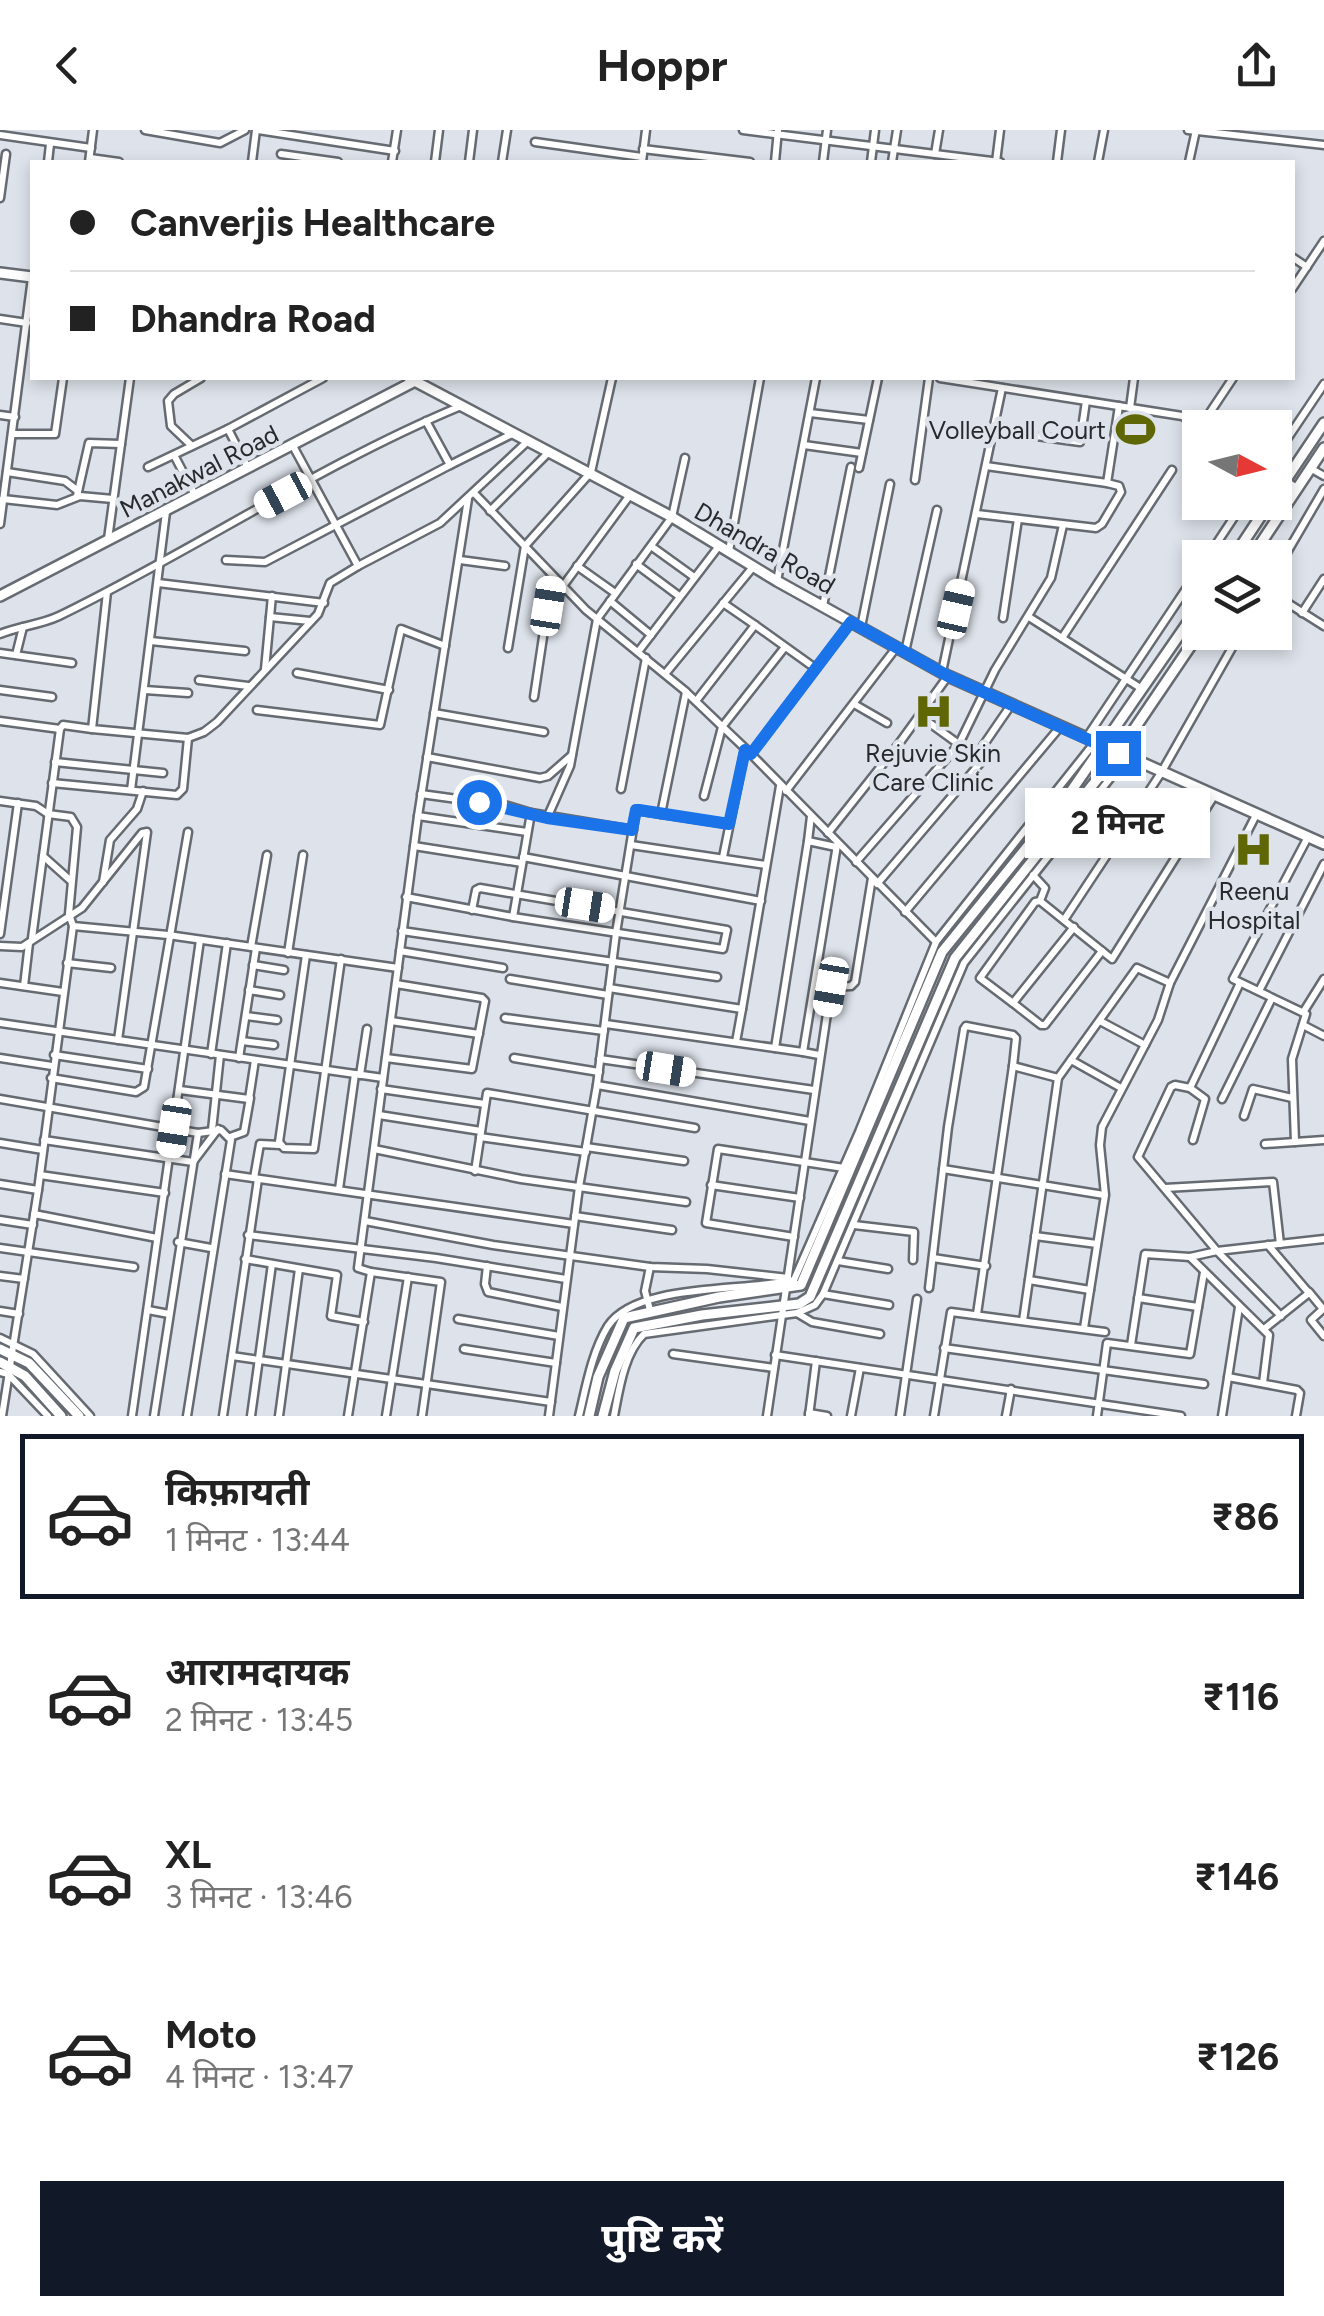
<!DOCTYPE html>
<html lang="hi">
<meta charset="utf-8">
<style>
:root{--surface:#fff;--page:#f6f6f6;--text:#222;--muted:#767676;--line:#e0e0e0;--accent:#111827}
body{margin:0;font-family:Figtree,"Noto Sans Devanagari",sans-serif;background:var(--page);color:var(--text);height:100vh;display:flex;flex-direction:column;font-size:38px;white-space:nowrap}
*{box-sizing:border-box;margin:0}
p{font-size:32px;color:var(--muted)}
.icon{flex:none;width:55px;height:55px;fill:none;stroke:currentColor;stroke-width:2;stroke-linecap:round;stroke-linejoin:round}
.map{position:relative;height:1286px;overflow:hidden}
.details{display:flex;flex-direction:column;background:var(--surface);flex:1}
.details>*{flex:none}
.guide{position:absolute;left:30px;top:30px;width:1265px;height:220px;border-radius:0px;box-shadow:0 5px 15px #0003;display:grid;align-content:center;height:220px;padding:0 40px;background:var(--surface)}
.needle{width:65px;rotate:97deg}
.controls{position:absolute;left:1182px;top:280px;display:grid;gap:20px}
.controls a{display:grid;place-items:center;width:110px;height:110px;border-radius:0px;background:var(--surface);box-shadow:0 5px 15px #0003;font-size:50px}
.end{position:absolute;width:45px;height:45px;margin:-22px;border:12px solid #1a73e8;background:#fff;box-shadow:0 0 0 5px #fff}
.from{border-radius:50%}
.bubble{position:absolute;height:70px;border-radius:0px;background:var(--surface);box-shadow:0 5px 15px #0003;font-size:32px;font-weight:700;line-height:70px;text-align:center}
.car{position:absolute;width:30px;height:60px;margin:-30px -15px;border-radius:12px;box-shadow:0 0 8px 2px #0007;background:linear-gradient(#fff 24%,#345 0 40%,#fff 0 76%,#345 0 86%,#fff 0)}
.guide b{display:flex;align-items:center;gap:35px;height:95px;font-size:38px}
.guide b+b{border-top:2px solid var(--line)}
.guide i{width:25px;height:25px;background:var(--text)}
ul{padding:18px 0 0;list-style:none}
li{display:flex;align-items:center;gap:30px;height:165px;margin:0 20px 15px;padding:0 20px;border:5px solid transparent;border-radius:0px}
li div{flex:1}
li b{display:block;font-size:38px}
li em{font-style:normal;font-weight:700}
li.current{border-color:var(--accent)}
li>.icon{width:90px;height:90px;stroke-width:1.5}
.cta{display:flex;gap:20px;margin-top:auto;padding:20px 40px}
.cta a{flex:1;height:115px;border-radius:0px;background:var(--accent);color:#fff;font-size:40px;font-weight:700;line-height:115px;text-align:center}
header{display:flex;justify-content:space-between;align-items:center;height:130px;padding:0 40px;background:var(--surface);font-size:45px;font-weight:700}
.map>svg:first-child{display:block}
.lines{fill:none;stroke-linecap:round;stroke-linejoin:round}
.street-casing{stroke:#666b72;stroke-width:11}
.secondary-casing{stroke:#666b72;stroke-width:14}
.street{stroke:#fff;stroke-width:6}
.secondary{stroke:#fff;stroke-width:9}
.route{stroke:#1a73e8;stroke-width:12}
.labels{text-anchor:middle;dominant-baseline:central;stroke-width:9;stroke-linejoin:round;paint-order:stroke}
.poi-label{font-size:25px;fill:#27292c;stroke:#dee3eb}
.street-label{font-size:25px;fill:#27292c;stroke:#dee3eb}
</style>
<header><svg class="icon" aria-label="back" viewBox="0 0 24 24"><path d="M15 5l-7 7 7 7"/></svg>Hoppr<svg class="icon" aria-label="share" viewBox="0 0 24 24"><path d="M12 15V3M7 8l5-5 5 5M5 13v7h14v-7"/></svg></header>
<div class="map">
<svg width="1324" height="1286" viewBox="0 0 1324 1286">
<rect width="100%" height="100%" fill="#dee3eb"/>
<g class="lines">
<defs>
<g id="street">
<polyline points="145,0 220,13 245,0"/>
<polyline points="258,0 395,21"/>
<polyline points="743,0 935,24"/>
<polyline points="939,0 935,24 1000,32"/>
<polyline points="1188,0 1324,15"/>
<polyline points="0,5 91,18"/>
<polyline points="535,12 642,27"/>
<polyline points="643,19 750,32"/>
<polyline points="281,24 338,32"/>
<polyline points="90,28 119,32"/>
<polyline points="48,32 50,14"/>
<polyline points="89,32 93,0"/>
<polyline points="252,32 256,0"/>
<polyline points="392,32 397,0"/>
<polyline points="435,32 439,0"/>
<polyline points="469,32 473,0"/>
<polyline points="502,32 507,0"/>
<polyline points="642,32 646,0"/>
<polyline points="775,32 778,0"/>
<polyline points="823,32 827,0"/>
<polyline points="871,32 875,0"/>
<polyline points="892,32 897,0"/>
<polyline points="996,32 1000,0"/>
<polyline points="1057,32 1061,0"/>
<polyline points="1098,32 1104,0"/>
<polyline points="1189,32 1196,0"/>
<polyline points="0,68 6,24"/>
<polyline points="1292,127 1307,137"/>
<polyline points="1292,159 1324,111"/>
<polyline points="0,189 27,193"/>
<polyline points="940,248 1182,286 1204,298"/>
<polyline points="1130,278 1134,248"/>
<polyline points="810,283 869,290"/>
<polyline points="0,285 15,287"/>
<polyline points="1201,296 1233,248"/>
<polyline points="228,299 248,338"/>
<polyline points="992,300 1080,312 1086,271"/>
<polyline points="12,304 55,304 63,248"/>
<polyline points="804,315 862,323"/>
<polyline points="192,316 171,296 168,271 174,264 201,248"/>
<polyline points="293,316 358,436 440,393 528,311"/>
<polyline points="174,325 195,365"/>
<polyline points="1275,327 1324,254"/>
<polyline points="450,335 514,303"/>
<polyline points="986,336 1107,353 1119,276"/>
<polyline points="148,337 228,299 323,248"/>
<polyline points="859,338 878,248"/>
<polyline points="1310,338 1324,346"/>
<polyline points="7,342 65,351 78,361"/>
<polyline points="1275,344 1297,358"/>
<polyline points="915,350 929,248"/>
<polyline points="474,363 586,480 684,560 751,624 936,812"/>
<polyline points="77,366 89,313 121,314"/>
<polyline points="3,369 57,375 80,366 113,369"/>
<polyline points="490,381 549,322"/>
<polyline points="977,384 1096,398 1102,394 1121,362 1119,356 1107,353"/>
<polyline points="0,394 32,148"/>
<polyline points="108,409 130,248"/>
<polyline points="651,416 694,447"/>
<polyline points="729,421 760,248"/>
<polyline points="1207,428 1244,372"/>
<polyline points="226,430 265,432 450,335 426,291"/>
<polyline points="460,430 505,436"/>
<polyline points="636,434 679,466"/>
<polyline points="577,436 615,463"/>
<polyline points="1275,443 1324,359"/>
<polyline points="777,451 816,248"/>
<polyline points="158,453 324,473"/>
<polyline points="563,456 630,365"/>
<polyline points="107,462 92,599 188,608 204,602 217,592 318,484 330,453 358,436"/>
<polyline points="1275,465 1324,496"/>
<polyline points="610,471 651,505"/>
<polyline points="723,473 755,495"/>
<polyline points="823,476 851,337"/>
<polyline points="1302,483 1324,449"/>
<polyline points="270,487 310,491"/>
<polyline points="1029,487 1142,559"/>
<polyline points="1003,488 1018,389"/>
<polyline points="861,497 890,354"/>
<path d="M0,504c19,-8 40,-9 59,-18 136,-66 262,-152 402,-210"/>
<polyline points="1062,508 1172,340"/>
<polyline points="151,511 245,521"/>
<polyline points="508,518 525,416 591,342 612,248"/>
<polyline points="638,522 719,416"/>
<polyline points="905,522 937,380"/>
<polyline points="0,523 72,533"/>
<polyline points="16,525 23,497"/>
<polyline points="265,539 272,466"/>
<polyline points="942,542 1002,258"/>
<polyline points="297,543 389,560"/>
<polyline points="665,544 753,437"/>
<polyline points="199,550 248,556"/>
<polyline points="0,560 52,567"/>
<polyline points="145,560 188,563"/>
<polyline points="534,567 552,447"/>
<polyline points="696,571 755,495 815,538"/>
<polyline points="854,574 887,593"/>
<polyline points="257,580 380,595 401,499 445,516"/>
<polyline points="434,583 544,602"/>
<polyline points="0,591 60,599"/>
<polyline points="1087,607 1200,438"/>
<polyline points="751,624 851,492"/>
<polyline points="976,626 1011,575"/>
<polyline points="427,627 540,648 548,646 572,625"/>
<polyline points="55,632 163,643"/>
<polyline points="52,653 177,665 183,659 188,608"/>
<polyline points="621,659 646,528"/>
<polyline points="131,660 166,382"/>
<polyline points="786,661 896,518"/>
<polyline points="421,664 508,676 531,683"/>
<polyline points="704,666 722,597 785,517"/>
<polyline points="0,671 36,676 48,684 71,687 77,697 69,784 73,796 38,1060 2,1286"/>
<polyline points="661,684 686,562"/>
<polyline points="418,686 527,702"/>
<polyline points="547,688 570,636 597,489 672,387 685,328"/>
<polyline points="828,703 898,615 948,546"/>
<polyline points="1308,707 1233,849 1306,884 1292,929 1295,1012 1324,1010"/>
<polyline points="808,711 811,686"/>
<polyline points="631,715 766,735"/>
<polyline points="414,716 522,733"/>
<polyline points="43,726 71,751"/>
<polyline points="523,727 761,771"/>
<polyline points="723,727 745,619"/>
<polyline points="856,732 959,614 995,540 1051,448 1063,395"/>
<polyline points="1033,745 1045,758 1040,771 1112,829 1214,666"/>
<polyline points="103,752 110,710 137,679 143,661"/>
<polyline points="877,754 982,631 920,586"/>
<polyline points="406,767 513,787 531,683 633,700"/>
<polyline points="472,780 476,760 480,758 727,800 723,819 513,787"/>
<polyline points="905,782 1060,597"/>
<polyline points="1064,790 1161,643 1241,502"/>
<polyline points="73,796 168,805 398,838"/>
<polyline points="1074,797 1013,873 1041,895 1045,895 1102,821"/>
<polyline points="402,801 717,847"/>
<polyline points="0,804 18,673"/>
<polyline points="32,808 60,599 63,595 92,599"/>
<polyline points="0,816 22,817 82,778 142,703 147,702 118,910"/>
<polyline points="251,817 267,725"/>
<polyline points="400,821 503,838"/>
<polyline points="288,823 303,725"/>
<polyline points="306,825 279,1012 284,1018 314,1019 341,829"/>
<polyline points="67,833 111,838"/>
<polyline points="253,835 284,840"/>
<polyline points="510,849 608,865"/>
<polyline points="0,853 63,862"/>
<polyline points="1240,853 1190,958 1175,955 1171,957 1138,1027 1217,1121 1281,1186"/>
<polyline points="24,856 29,813"/>
<polyline points="609,858 742,879 780,656"/>
<polyline points="249,860 280,865"/>
<polyline points="1259,861 1324,734"/>
<polyline points="1013,873 980,848 1035,772 1040,771"/>
<polyline points="1304,881 1324,849"/>
<polyline points="246,886 277,890"/>
<polyline points="505,888 604,901"/>
<polyline points="391,891 479,904"/>
<polyline points="1100,891 1145,915"/>
<polyline points="0,893 383,948"/>
<polyline points="606,894 803,922"/>
<polyline points="1303,895 1324,906"/>
<polyline points="242,911 274,915"/>
<polyline points="736,912 742,879"/>
<polyline points="775,918 808,711 836,717"/>
<polyline points="211,924 227,813"/>
<polyline points="54,925 148,939"/>
<polyline points="819,925 803,922 837,715"/>
<polyline points="0,928 52,936"/>
<polyline points="239,928 256,818"/>
<polyline points="386,928 472,939 485,871 482,868 396,854"/>
<polyline points="514,928 599,942"/>
<polyline points="600,929 814,960"/>
<polyline points="1071,930 1121,958"/>
<polyline points="1013,936 1058,948"/>
<polyline points="360,945 367,899"/>
<polyline points="51,948 136,962 144,957 188,702"/>
<polyline points="597,955 810,991"/>
<polyline points="1190,958 1205,969 1193,1010"/>
<polyline points="381,959 485,974"/>
<polyline points="180,960 249,969 255,930"/>
<polyline points="0,969 198,1003 154,1286"/>
<polyline points="1222,969 1272,868"/>
<polyline points="379,985 481,1001"/>
<polyline points="1244,986 1253,959 1292,968"/>
<polyline points="212,1000 220,925"/>
<polyline points="230,1007 244,1002 250,968"/>
<polyline points="480,1007 586,1022"/>
<polyline points="44,1010 193,1032 218,999"/>
<polyline points="0,1013 43,1020"/>
<polyline points="1265,1014 1295,1012"/>
<polyline points="586,1017 684,1031"/>
<polyline points="374,1019 521,1049 686,1072"/>
<polyline points="943,1039 1104,1065"/>
<polyline points="475,1041 487,963 695,998"/>
<polyline points="225,1044 574,1094"/>
<polyline points="40,1045 165,1063"/>
<polyline points="254,1048 260,1014 280,1015"/>
<polyline points="0,1054 38,1060"/>
<polyline points="711,1055 800,1068"/>
<polyline points="1165,1058 1273,1052 1280,1114"/>
<polyline points="339,1059 355,944"/>
<polyline points="34,1084 157,1108"/>
<polyline points="575,1086 672,1100"/>
<polyline points="0,1090 33,1095"/>
<polyline points="365,1091 493,1115 650,1137 707,1139 788,1148"/>
<polyline points="854,1095 914,1102 913,1130"/>
<polyline points="248,1105 436,1128 566,1149"/>
<polyline points="1035,1106 1097,1114"/>
<polyline points="794,1107 706,1093 718,1019 844,1038"/>
<polyline points="178,1112 211,1118"/>
<polyline points="0,1118 134,1137"/>
<polyline points="933,1128 986,1136"/>
<polyline points="245,1129 337,1145 331,1186 364,1192"/>
<polyline points="838,1131 888,1139"/>
<polyline points="487,1136 485,1154 488,1162 562,1177"/>
<polyline points="371,1142 441,1152 422,1286"/>
<polyline points="0,1146 24,1149"/>
<polyline points="1029,1150 1090,1160"/>
<polyline points="929,1158 948,997 964,899 966,896 1013,905 1016,908 1013,936 977,1184"/>
<polyline points="1309,1162 1323,1179 1311,1190 1324,1206"/>
<polyline points="823,1164 889,1175"/>
<polyline points="1138,1168 1198,1177"/>
<polyline points="148,1180 169,1184"/>
<polyline points="650,1180 645,1161 650,1137"/>
<polyline points="0,1181 19,1184"/>
<polyline points="797,1183 812,1192 880,1204"/>
<polyline points="458,1189 559,1206"/>
<polyline points="1023,1191 1058,948 1137,838 1170,853 1256,685"/>
<polyline points="1084,1198 1105,1065 1100,1015 1102,997 1158,890 1170,853"/>
<polyline points="1264,1199 1309,1163 1268,1115"/>
<polyline points="0,1208 33,1224 90,1286"/>
<polyline points="1131,1215 1145,1124 1190,1127"/>
<polyline points="944,1218 1204,1254"/>
<polyline points="464,1219 556,1233"/>
<polyline points="673,1224 774,1238"/>
<polyline points="775,1225 1181,1286"/>
<polyline points="232,1226 551,1272"/>
<polyline points="0,1242 8,1244 48,1286"/>
<polyline points="1228,1247 1297,1260 1300,1263 1296,1286"/>
<polyline points="1263,1253 1269,1205 1190,1127 1217,1121 1324,1109"/>
<polyline points="809,1283 827,1286"/>
<polyline points="132,1286 200,810"/>
<polyline points="187,1286 231,1010 221,1000 198,1003"/>
<polyline points="223,1286 258,1049"/>
<polyline points="251,1286 272,1134"/>
<polyline points="279,1286 299,1139"/>
<polyline points="348,1286 371,1142 358,1138 418,686 468,369"/>
<polyline points="386,1286 408,1147"/>
<polyline points="549,1286 579,1057 597,955 616,803 636,680 729,694"/>
<path d="M579,1286c7,-29 13,-64 29,-90 29,-44 139,-34 186,-46l65,-148 77,-190 159,-200"/>
<path d="M614,1286c5,-26 10,-63 30,-82l153,-21 18,-8 8,-11 141,-331 163,-206"/>
<polyline points="767,1286 831,857 851,856 855,852 872,748"/>
<polyline points="809,1286 816,1231"/>
<polyline points="851,1286 860,1238"/>
<polyline points="900,1286 917,1169"/>
<polyline points="934,1286 951,1182 1105,1202"/>
<polyline points="1006,1286 1011,1259"/>
<polyline points="1097,1286 1107,1213 1190,1224 1204,1142"/>
<polyline points="1222,1286 1239,1177"/>
</g>
<g id="secondary">
<polyline points="0,143 32,147"/>
<polyline points="409,248 672,387 777,451 948,546 1324,714"/>
<polyline points="1275,366 1324,293"/>
<polyline points="1233,428 1270,372"/>
<polyline points="1251,428 1324,318"/>
<polyline points="0,466 415,251"/>
<polyline points="0,1219 29,1233 79,1286"/>
<polyline points="0,1232 25,1246 61,1286"/>
<polyline points="589,1286 598,1247 624,1188 719,1167 801,1155 942,822 1065,670 1200,475"/>
<polyline points="603,1286 615,1241 634,1198 702,1185 799,1174 810,1167 955,828 1118,623 1200,502"/>
</g>
</defs>
<!-- street casing -->
<use href="#street" class="street-casing"/>
<!-- secondary casing -->
<use href="#secondary" class="secondary-casing"/>
<!-- street -->
<use href="#street" class="street"/>
<!-- secondary -->
<use href="#secondary" class="secondary"/>
</g>
<g class="lines">
<!-- route -->
<polyline class="route" points="479,672 547,688 632,700 636,680 639,680 729,694 745,620 751,624 851,492 948,546 1118,623"/>
</g>
<!-- icons -->
<defs>
<symbol id="stadium-bare" viewBox="-9 -9 18 18"><path d="M0-5a6.5 5 0 1 0 0 10a6.5 5 0 1 0 0-10ZM-3.5-1.8h7v3.6h-7Z" fill="#5f6604" stroke="#dee3eb" stroke-width="2.5" paint-order="stroke"/></symbol>
<symbol id="hospital-bare" viewBox="-9 -9 18 18"><path d="M-5-5h3v3.5h4V-5h3V5h-3V1.5h-4V5h-3Z" fill="#5f6604" stroke="#dee3eb" stroke-width="2.5" paint-order="stroke"/></symbol>
</defs>
<g fill-rule="evenodd">
<use href="#stadium-bare" x="1108" y="272" width="55" height="55"/>
<use href="#hospital-bare" x="906" y="554" width="55" height="55"/>
<use href="#hospital-bare" x="1226" y="692" width="55" height="55"/>
</g>
<g class="labels">
<!-- poi labels -->
<g class="poi-label">
<text x="1106" y="300" text-anchor="end">Volleyball Court</text>
<text x="933" y="623">Rejuvie Skin<tspan x="933" dy="29">Care Clinic</tspan></text>
<text x="1254" y="761">Reenu<tspan x="1254" dy="29">Hospital</tspan></text>
</g>
<!-- street labels -->
<g class="street-label">
<text transform="translate(199 341) rotate(-27)">Manakwal Road</text>
<text transform="translate(765 418) rotate(30)">Dhandra Road</text>
</g>
</g>
</svg>
<div class="controls">
<a><svg class="needle" viewBox="-14 -14 28 28"><path d="M0-13l5 13h-10z" fill="#e53935"/><path d="M0 13l5-13h-10z" fill="#767676"/></svg></a>
<a><svg class="icon" aria-label="layers" viewBox="0 0 24 24"><path d="M12 4l9 5-9 5-9-5zM3 14l9 5 9-5"/></svg></a>
</div>
<i class="end from" style="left:479px;top:672px"></i>
<i class="end" style="left:1118px;top:623px"></i>
<div class="bubble" style="left:1025px;top:658px;width:185px">2 मिनट</div>
<i class="car" style="left:283px;top:365px;rotate:242deg"></i>
<i class="car" style="left:548px;top:476px;rotate:9deg"></i>
<i class="car" style="left:956px;top:479px;rotate:13deg"></i>
<i class="car" style="left:585px;top:775px;rotate:99deg"></i>
<i class="car" style="left:831px;top:857px;rotate:190deg"></i>
<i class="car" style="left:666px;top:939px;rotate:99deg"></i>
<i class="car" style="left:174px;top:998px;rotate:189deg"></i>
<div class="guide">
<b><i class="from"></i>Canverjis Healthcare</b>
<b><i></i>Dhandra Road</b>
</div>
</div>
<section class="details">
<ul>
<li class="current"><svg class="icon" aria-label="car" viewBox="0 0 24 24"><path d="M5 17H2v-5l4-1 3-4h7l3 4 3 1v5h-3M9 17h6M6 11h13"/><circle cx="7" cy="17" r="2"/><circle cx="17" cy="17" r="2"/></svg><div><b>किफ़ायती</b><p>1 मिनट · 13:44</p></div><em>₹86</em></li>
<li><svg class="icon" aria-label="car" viewBox="0 0 24 24"><path d="M5 17H2v-5l4-1 3-4h7l3 4 3 1v5h-3M9 17h6M6 11h13"/><circle cx="7" cy="17" r="2"/><circle cx="17" cy="17" r="2"/></svg><div><b>आरामदायक</b><p>2 मिनट · 13:45</p></div><em>₹116</em></li>
<li><svg class="icon" aria-label="car" viewBox="0 0 24 24"><path d="M5 17H2v-5l4-1 3-4h7l3 4 3 1v5h-3M9 17h6M6 11h13"/><circle cx="7" cy="17" r="2"/><circle cx="17" cy="17" r="2"/></svg><div><b>XL</b><p>3 मिनट · 13:46</p></div><em>₹146</em></li>
<li><svg class="icon" aria-label="car" viewBox="0 0 24 24"><path d="M5 17H2v-5l4-1 3-4h7l3 4 3 1v5h-3M9 17h6M6 11h13"/><circle cx="7" cy="17" r="2"/><circle cx="17" cy="17" r="2"/></svg><div><b>Moto</b><p>4 मिनट · 13:47</p></div><em>₹126</em></li>
</ul>
<div class="cta"><a>पुष्टि करें</a></div>
</section>
